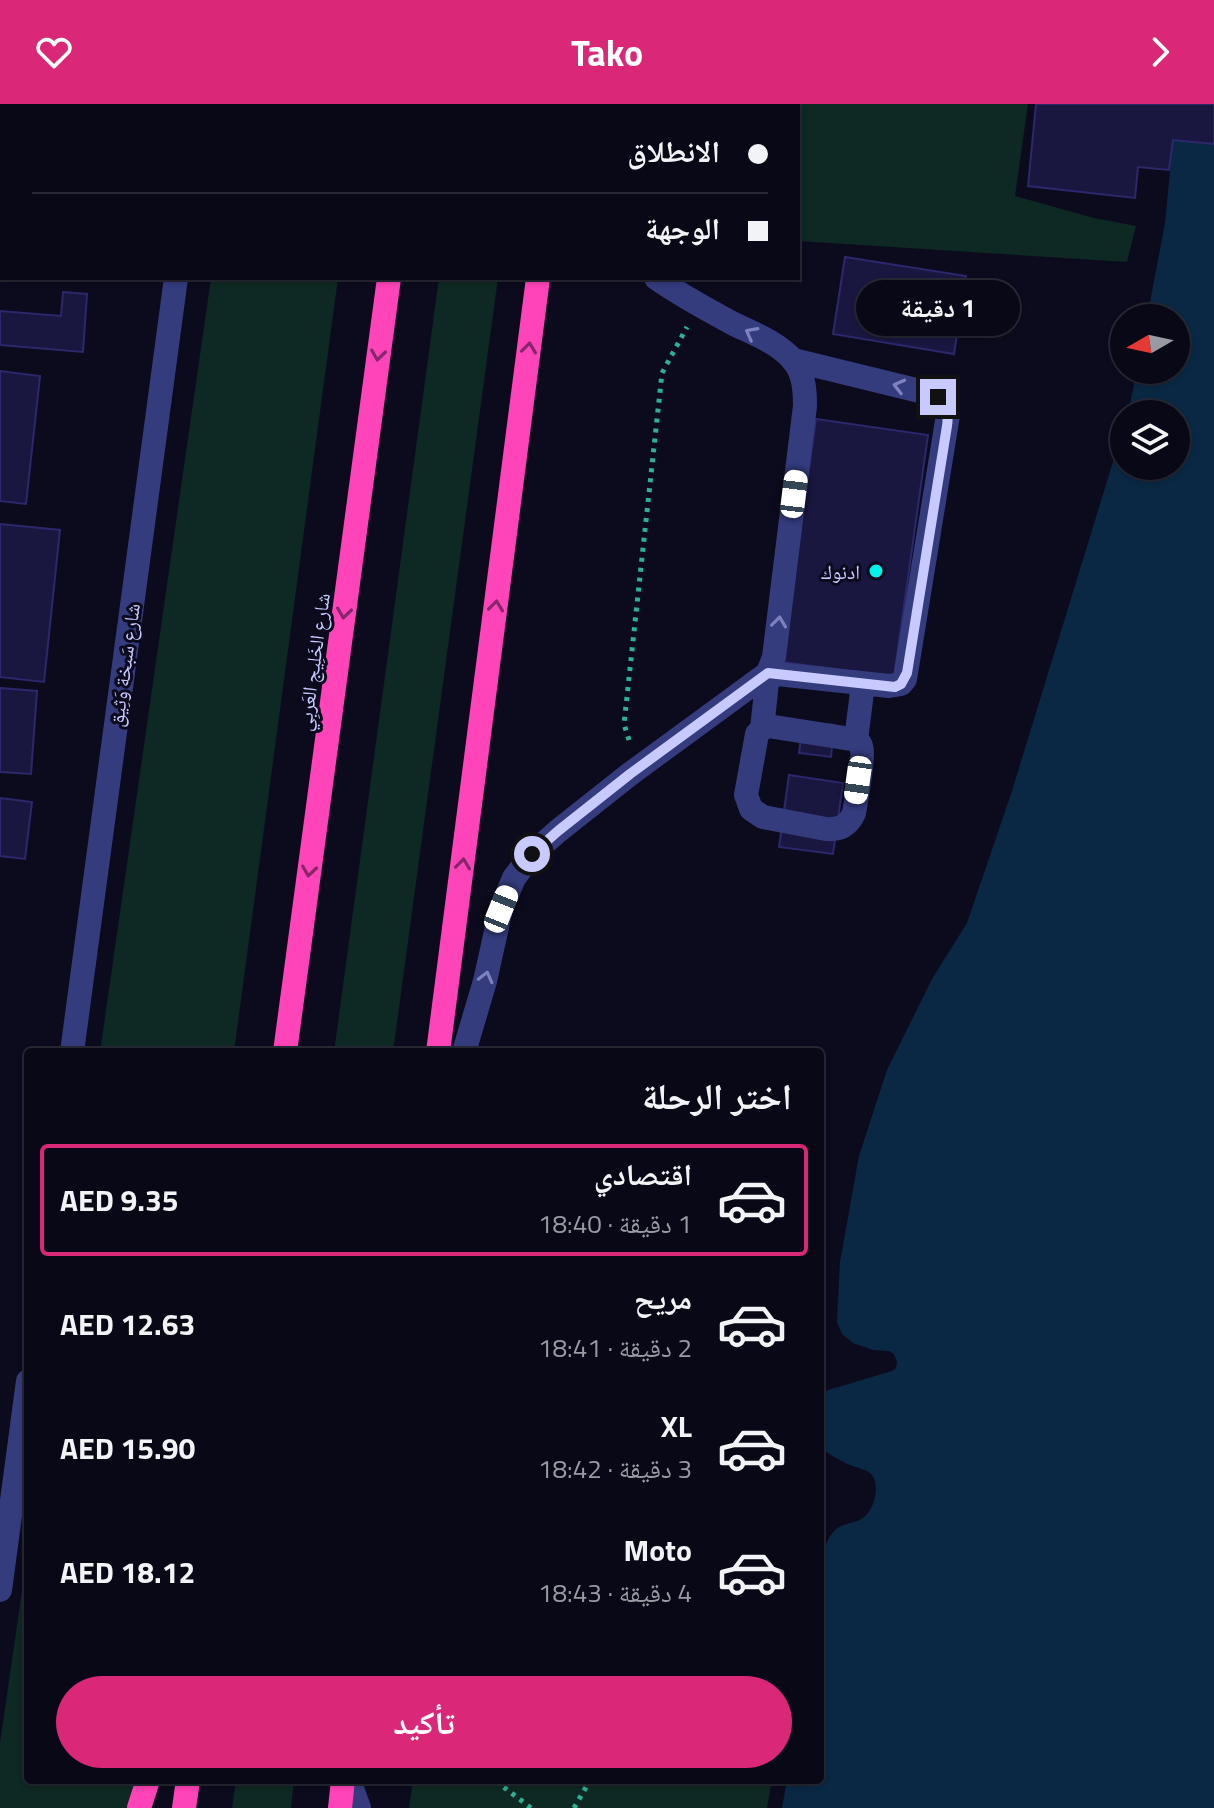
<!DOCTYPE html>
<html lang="ar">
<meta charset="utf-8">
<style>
:root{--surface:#090816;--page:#12111f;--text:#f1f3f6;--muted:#999aa1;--line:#292935;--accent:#db2777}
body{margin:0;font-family:"Titillium Web","Noto Naskh Arabic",sans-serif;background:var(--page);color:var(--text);direction:rtl;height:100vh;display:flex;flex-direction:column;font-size:30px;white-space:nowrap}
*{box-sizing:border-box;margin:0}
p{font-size:26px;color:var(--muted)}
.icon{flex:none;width:44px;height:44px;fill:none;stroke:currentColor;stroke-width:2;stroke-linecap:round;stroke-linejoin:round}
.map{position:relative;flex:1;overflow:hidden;direction:ltr}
.side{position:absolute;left:24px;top:944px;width:800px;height:736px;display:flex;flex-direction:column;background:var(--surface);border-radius:8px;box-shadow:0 2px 6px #0004,0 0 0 2px var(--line);direction:rtl}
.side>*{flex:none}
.banner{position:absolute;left:0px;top:0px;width:800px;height:176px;box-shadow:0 2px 6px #0004,0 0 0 2px var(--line);direction:rtl;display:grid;align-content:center;height:176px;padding:0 32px;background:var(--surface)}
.needle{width:52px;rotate:261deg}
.buttons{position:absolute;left:1110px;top:200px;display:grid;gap:16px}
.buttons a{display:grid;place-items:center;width:80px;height:80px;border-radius:50%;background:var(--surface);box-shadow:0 2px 6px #0004,0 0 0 2px var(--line);font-size:40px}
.end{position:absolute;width:36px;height:36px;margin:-18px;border:10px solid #c8c9ff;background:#111;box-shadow:0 0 0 4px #111}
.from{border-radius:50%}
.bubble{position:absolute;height:56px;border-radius:28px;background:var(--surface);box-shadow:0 2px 6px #0004,0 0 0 2px var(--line);font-size:26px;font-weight:700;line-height:56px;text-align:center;direction:rtl}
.car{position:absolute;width:24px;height:48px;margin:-24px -12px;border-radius:10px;box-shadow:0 0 6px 2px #0007;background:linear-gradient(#fff 24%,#345 0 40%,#fff 0 76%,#345 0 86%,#fff 0)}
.banner b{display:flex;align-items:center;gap:28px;height:76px;font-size:30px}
.banner b+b{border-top:2px solid var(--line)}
.banner i{width:20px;height:20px;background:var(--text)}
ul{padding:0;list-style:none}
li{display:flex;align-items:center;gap:24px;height:112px;margin:0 16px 12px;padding:0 16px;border:4px solid transparent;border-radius:8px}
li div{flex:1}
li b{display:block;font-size:30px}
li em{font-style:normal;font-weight:700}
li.active{border-color:var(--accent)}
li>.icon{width:72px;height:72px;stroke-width:1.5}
h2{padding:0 32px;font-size:36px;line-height:96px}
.primary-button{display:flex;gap:16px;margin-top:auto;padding:16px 32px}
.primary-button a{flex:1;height:92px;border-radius:48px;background:var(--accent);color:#fff;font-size:32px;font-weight:700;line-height:92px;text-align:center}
header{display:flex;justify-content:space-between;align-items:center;height:104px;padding:0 32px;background:var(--accent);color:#fff;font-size:36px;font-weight:700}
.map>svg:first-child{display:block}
.green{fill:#0e2823}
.water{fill:#0a2843}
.building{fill:#19173f;stroke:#2c286c;stroke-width:2}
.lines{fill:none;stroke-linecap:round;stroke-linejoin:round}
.path{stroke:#2ab196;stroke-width:5;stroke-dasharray:4 6;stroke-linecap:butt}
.minor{stroke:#353c7e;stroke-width:24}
.highway{stroke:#ff43b8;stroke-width:24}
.oneway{stroke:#7e82be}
.oneway2{stroke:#86276b}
.route{stroke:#c8c9ff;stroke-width:10}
.poi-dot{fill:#00f3e8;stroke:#0c0b1e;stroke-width:3}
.labels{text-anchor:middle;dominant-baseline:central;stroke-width:6;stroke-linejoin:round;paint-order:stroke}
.poi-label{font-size:20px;fill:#c8c9ff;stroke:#0c0b1e;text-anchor:end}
.street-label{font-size:20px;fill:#c8c9ff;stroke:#0c0b1e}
</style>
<header><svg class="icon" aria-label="forward" viewBox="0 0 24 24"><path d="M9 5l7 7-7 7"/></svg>Tako<svg class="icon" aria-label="heart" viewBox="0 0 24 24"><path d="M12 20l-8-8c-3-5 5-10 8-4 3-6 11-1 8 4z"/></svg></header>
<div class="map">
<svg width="1214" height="1704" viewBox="0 0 1214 1704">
<rect width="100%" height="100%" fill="#0c0b1e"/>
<!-- green -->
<g class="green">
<rect x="236" y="0" width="125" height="2"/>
<polygon points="643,0 1028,0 1015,92 1094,114 1136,122 1127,158 798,137 798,2 643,2"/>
<polygon points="211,174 338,174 234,948 100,948"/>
<polygon points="439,174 498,174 393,948 334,948"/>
<polygon points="28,1445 28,1676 137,1676 131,1704 0,1704 0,1639"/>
<polygon points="236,1676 294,1676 291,1704 232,1704"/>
<polygon points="413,1676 772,1676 767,1704 409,1704"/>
</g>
<!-- water -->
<path class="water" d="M1173,36l41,4v1664h-432l5,-28h33v-209c3,-12 4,-27 11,-36 10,-14 20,-9 32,-17 11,-7 19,-35 7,-45 -5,-4 -16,-6 -23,-9 -9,-5 -18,-10 -27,-16v-52l8,-6 64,-19 4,-3 1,-6 -3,-8 -5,-3 -16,-1 -20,-7 -11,-9 -5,-12 3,-60 19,-106 28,-86 45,-91 35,-56 44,-129 113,-368v40h52v-52h-48l9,-44h39v-52h-29l18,-95z"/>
<!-- building -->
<g class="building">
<polygon points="0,0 85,0 85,2 2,2 2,68 0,68"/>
<polygon points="1036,0 1214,0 1214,40 1173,36 1169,66 1138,63 1135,94 1028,82"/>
<polygon points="845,153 966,172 954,250 833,230"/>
<polygon points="63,188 87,190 83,248 0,241 0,207 61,212"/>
<polygon points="0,267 40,272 26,400 0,397"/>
<polygon points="816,315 928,331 894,573 782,558"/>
<polygon points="0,420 60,426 44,578 0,573"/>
<polygon points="0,584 37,587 31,670 0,668"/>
<polygon points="803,618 834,621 831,653 799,649"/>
<polygon points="789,671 843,679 833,750 779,743"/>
<polygon points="0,694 32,698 25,755 0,752"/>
</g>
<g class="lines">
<!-- path -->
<g class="path">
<polyline points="682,0 682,2"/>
<polyline points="629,636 624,620 662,269 687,223"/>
<polyline points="497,1676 501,1681 531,1704"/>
<polyline points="574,1704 590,1676"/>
</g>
<!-- minor -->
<g class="minor">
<polyline points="200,2 200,0"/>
<polyline points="606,2 606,0"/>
<path d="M768,622l83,13c5,1 8,1 10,7 4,9 -5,55 -7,67 -6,13 -14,17 -28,16l-63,-12 -12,-8 -5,-14 11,-61 5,-5z"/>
<path d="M762,625l6,-56 121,13 12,-2 4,-5 43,-264c-4,-12 -8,-18 -20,-22l-135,-33"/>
<polyline points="856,636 863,580"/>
<polyline points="72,948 176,174"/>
<path d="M464,948l21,-71 16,-72 13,-31 18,-24 26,-23 72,-57 138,-101 6,-16 31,-251c0,-16 -1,-34 -13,-47 -15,-17 -40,-26 -60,-36 -26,-14 -52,-28 -76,-45"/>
<polyline points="0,1486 28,1277"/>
<polyline points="349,1676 359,1704"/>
</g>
<!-- highway -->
<g class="highway">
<polyline points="412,2 412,0"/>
<polyline points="560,2 561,0"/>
<polyline points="285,948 389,174"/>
<polyline points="438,948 538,174"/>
<polyline points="139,1704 148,1676"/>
<polyline points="184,1704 188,1676"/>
<polyline points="340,1704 343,1676"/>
</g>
</g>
<!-- one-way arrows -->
<defs><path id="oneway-chevron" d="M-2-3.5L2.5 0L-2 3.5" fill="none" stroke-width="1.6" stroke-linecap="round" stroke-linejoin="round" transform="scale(2)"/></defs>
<g class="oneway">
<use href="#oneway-chevron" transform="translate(751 229) rotate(-152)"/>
<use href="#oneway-chevron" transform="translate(899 282) rotate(-166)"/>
<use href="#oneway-chevron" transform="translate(779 518) rotate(-83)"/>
<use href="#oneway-chevron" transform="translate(486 873) rotate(-76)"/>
</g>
<g class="oneway2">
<use href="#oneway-chevron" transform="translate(529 244) rotate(-83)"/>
<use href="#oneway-chevron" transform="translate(378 251) rotate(98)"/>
<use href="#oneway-chevron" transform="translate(496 502) rotate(-83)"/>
<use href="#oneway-chevron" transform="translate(344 509) rotate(98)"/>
<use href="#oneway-chevron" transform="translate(463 760) rotate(-83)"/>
<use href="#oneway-chevron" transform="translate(309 767) rotate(98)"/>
</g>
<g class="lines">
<!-- route -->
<path class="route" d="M532,750l26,-23 72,-57 138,-101 127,14 6,-3 6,-11 40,-247c2,-13 -1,-20 -9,-29"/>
</g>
<!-- markers -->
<circle class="poi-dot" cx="876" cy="467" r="8"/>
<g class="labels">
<!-- poi labels -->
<g class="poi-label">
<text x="860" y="467">ادنوك</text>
</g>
<!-- street labels -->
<g class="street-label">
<text transform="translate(313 558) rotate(-82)">شارع الخَلِيج العَربِي</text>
<text transform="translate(124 561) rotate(-82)">شارع سَبخة وَثِيق</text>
</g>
</g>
</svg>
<div class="buttons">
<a><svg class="needle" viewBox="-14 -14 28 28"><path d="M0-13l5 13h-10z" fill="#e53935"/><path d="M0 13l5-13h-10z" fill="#999aa1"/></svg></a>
<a><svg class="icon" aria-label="layers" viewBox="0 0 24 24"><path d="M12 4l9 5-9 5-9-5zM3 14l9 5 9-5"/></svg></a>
</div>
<i class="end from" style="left:532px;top:750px"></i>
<i class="end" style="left:938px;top:293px"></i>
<div class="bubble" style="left:856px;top:176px;width:164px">1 دقيقة</div>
<i class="car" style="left:794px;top:390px;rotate:7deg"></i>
<i class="car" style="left:858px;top:676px;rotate:188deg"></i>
<i class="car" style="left:501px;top:805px;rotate:22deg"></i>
<div class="banner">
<b><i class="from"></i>الانطلاق</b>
<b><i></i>الوجهة</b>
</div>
<section class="side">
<h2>اختر الرحلة</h2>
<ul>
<li class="active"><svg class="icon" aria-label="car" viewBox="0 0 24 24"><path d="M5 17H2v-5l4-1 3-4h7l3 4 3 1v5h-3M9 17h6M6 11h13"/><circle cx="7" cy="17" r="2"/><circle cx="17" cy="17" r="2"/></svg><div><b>اقتصادي</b><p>1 دقيقة · 18:40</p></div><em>AED 9.35</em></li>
<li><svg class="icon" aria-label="car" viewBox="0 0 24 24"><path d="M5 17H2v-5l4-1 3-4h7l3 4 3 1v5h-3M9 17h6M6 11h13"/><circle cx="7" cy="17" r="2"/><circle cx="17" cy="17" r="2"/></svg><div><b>مريح</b><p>2 دقيقة · 18:41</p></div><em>AED 12.63</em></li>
<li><svg class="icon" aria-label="car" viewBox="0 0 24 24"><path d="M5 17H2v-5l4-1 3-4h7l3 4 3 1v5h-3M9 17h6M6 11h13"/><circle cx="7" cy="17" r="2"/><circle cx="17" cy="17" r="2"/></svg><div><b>XL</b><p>3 دقيقة · 18:42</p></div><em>AED 15.90</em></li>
<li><svg class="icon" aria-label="car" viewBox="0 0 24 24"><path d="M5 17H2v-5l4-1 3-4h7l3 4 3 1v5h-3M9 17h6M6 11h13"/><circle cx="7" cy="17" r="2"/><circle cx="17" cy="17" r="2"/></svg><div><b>Moto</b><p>4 دقيقة · 18:43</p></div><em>AED 18.12</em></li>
</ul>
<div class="primary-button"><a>تأكيد</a></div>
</section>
</div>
